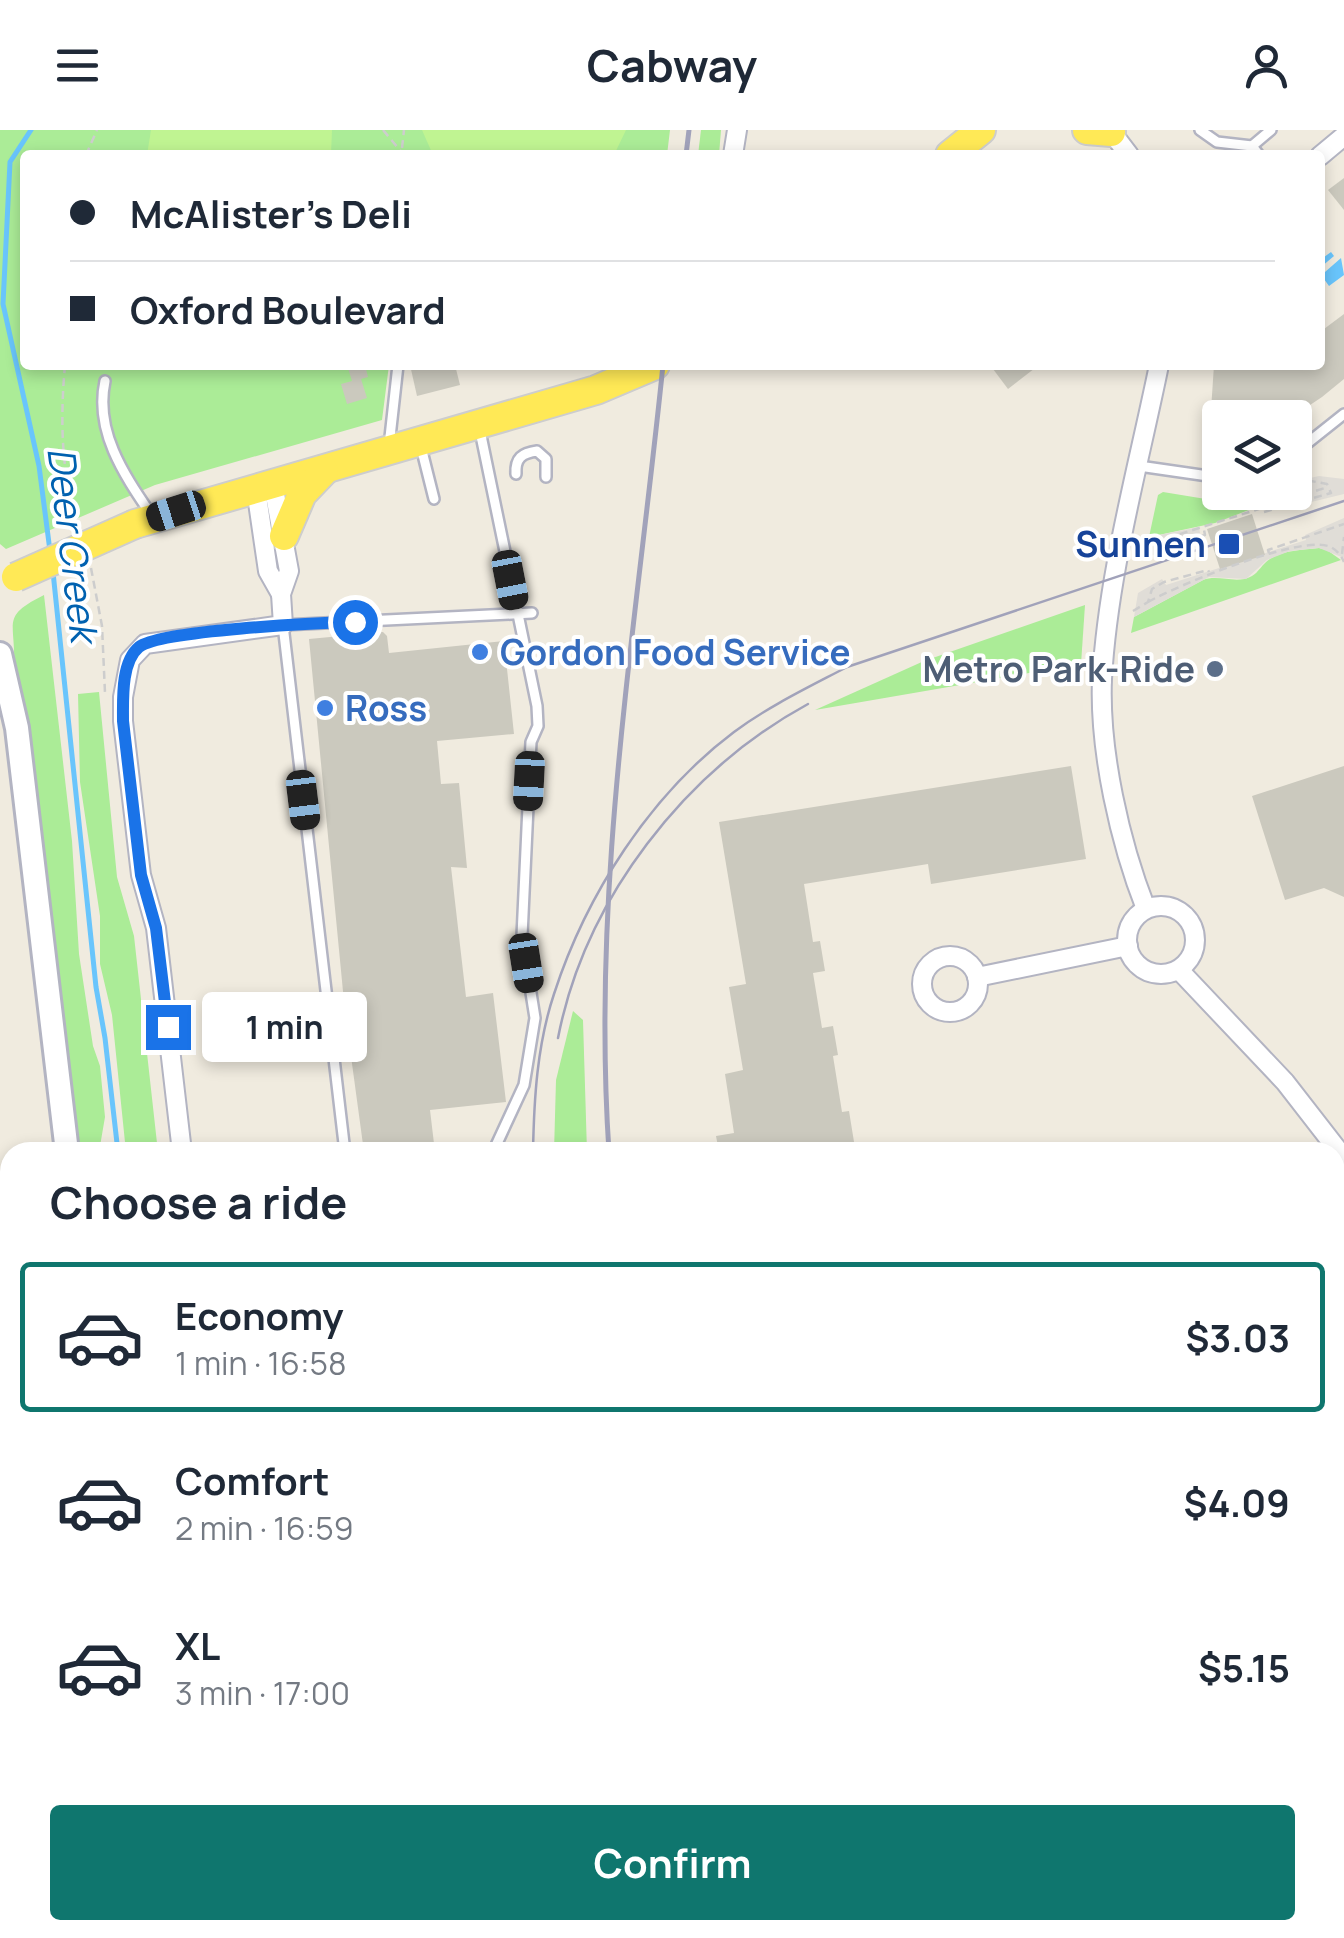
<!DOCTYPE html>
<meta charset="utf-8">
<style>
:root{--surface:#fff;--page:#f6f6f7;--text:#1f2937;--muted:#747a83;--line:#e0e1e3;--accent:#0f766e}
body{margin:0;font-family:Manrope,sans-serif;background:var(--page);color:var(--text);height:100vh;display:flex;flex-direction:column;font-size:38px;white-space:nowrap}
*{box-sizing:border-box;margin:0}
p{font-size:32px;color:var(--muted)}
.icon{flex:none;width:55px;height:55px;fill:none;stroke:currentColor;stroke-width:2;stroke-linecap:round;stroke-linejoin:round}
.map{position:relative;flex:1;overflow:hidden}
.details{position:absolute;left:0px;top:1012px;width:1345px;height:798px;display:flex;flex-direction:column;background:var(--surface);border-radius:30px 30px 0 0;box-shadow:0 5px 15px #0003}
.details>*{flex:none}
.hud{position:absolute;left:20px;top:20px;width:1305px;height:220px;border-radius:10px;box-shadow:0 5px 15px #0003;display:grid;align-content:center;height:220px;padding:0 50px;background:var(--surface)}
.tools{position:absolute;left:1202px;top:270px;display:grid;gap:20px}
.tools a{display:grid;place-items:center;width:110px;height:110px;border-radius:10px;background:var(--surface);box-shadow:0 5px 15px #0003;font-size:50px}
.end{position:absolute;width:45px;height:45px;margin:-22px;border:12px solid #1a73e8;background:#fff;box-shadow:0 0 0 5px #fff}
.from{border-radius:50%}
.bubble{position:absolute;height:70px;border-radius:10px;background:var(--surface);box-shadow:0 5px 15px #0003;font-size:32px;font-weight:700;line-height:70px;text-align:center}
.car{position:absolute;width:30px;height:60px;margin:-30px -15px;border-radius:12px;box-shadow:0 0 8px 2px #0007;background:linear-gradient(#222 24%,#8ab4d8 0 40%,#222 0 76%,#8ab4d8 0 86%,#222 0)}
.hud b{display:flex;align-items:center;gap:35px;height:95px;font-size:38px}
.hud b+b{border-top:2px solid var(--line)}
.hud i{width:25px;height:25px;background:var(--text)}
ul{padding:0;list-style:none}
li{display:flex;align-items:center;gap:30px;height:150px;margin:0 20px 15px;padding:0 30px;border:5px solid transparent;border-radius:10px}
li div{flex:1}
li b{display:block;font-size:38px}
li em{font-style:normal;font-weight:700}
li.selected{border-color:var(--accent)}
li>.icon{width:90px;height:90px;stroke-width:1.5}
h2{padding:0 50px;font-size:45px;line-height:120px}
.button{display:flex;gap:20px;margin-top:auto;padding:20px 50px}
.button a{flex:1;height:115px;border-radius:10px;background:var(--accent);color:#fff;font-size:40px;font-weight:700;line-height:115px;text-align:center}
header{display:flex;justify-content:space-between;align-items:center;height:130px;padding:0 50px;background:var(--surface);font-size:45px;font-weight:700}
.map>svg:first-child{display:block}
.industrial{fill:#e3e0e9}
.green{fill:#abec97}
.pitch{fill:#c0f492}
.plaza{fill:#e0ddd7}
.water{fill:#69c5fc}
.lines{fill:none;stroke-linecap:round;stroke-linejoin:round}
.stream{stroke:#69c5fc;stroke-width:5}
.building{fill:#cbc9be}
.lane-casing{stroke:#b3b4c2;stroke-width:14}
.street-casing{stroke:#b3b4c2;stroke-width:22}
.secondary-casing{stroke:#b3b4c2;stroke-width:28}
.primary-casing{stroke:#cdcdcd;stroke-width:32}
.path{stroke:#cdcdcd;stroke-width:2.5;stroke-dasharray:8 5;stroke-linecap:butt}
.lane{stroke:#fff;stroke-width:9}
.street{stroke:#fff;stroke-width:18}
.secondary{stroke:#fff;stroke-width:22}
.primary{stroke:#ffe956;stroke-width:28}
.tram{stroke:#a1a2ba;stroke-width:2.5}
.rail{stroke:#a1a2ba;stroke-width:5}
.primary-bridge-casing{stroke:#cdcdcd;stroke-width:32;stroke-linecap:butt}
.primary-bridge{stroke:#ffe956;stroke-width:28}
.route{stroke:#1a73e8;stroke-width:12}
.transit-dot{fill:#1a4fb4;stroke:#fff;stroke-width:4}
.shop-dot{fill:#3f7fe0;stroke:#fff;stroke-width:4}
.service-dot{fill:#5c6f8a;stroke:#fff;stroke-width:4}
.labels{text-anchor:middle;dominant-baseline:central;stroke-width:8;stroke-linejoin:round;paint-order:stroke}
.transit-label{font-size:35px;font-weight:bold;fill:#164399;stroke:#fff;text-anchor:end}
.shop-label{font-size:35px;font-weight:bold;fill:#366cbe;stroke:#fff;text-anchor:start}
.service-label{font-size:35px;font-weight:bold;fill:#4e5e75;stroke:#fff;text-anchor:end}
.water-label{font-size:38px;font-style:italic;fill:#0061b0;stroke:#fff}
</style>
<header><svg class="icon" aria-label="menu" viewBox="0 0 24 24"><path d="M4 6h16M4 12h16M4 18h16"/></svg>Cabway<svg class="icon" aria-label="person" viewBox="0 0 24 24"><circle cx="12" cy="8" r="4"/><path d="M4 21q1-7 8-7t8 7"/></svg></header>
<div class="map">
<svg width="1344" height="1808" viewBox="0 0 1344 1808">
<rect width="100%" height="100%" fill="#f0ebdf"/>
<!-- industrial -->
<polygon class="industrial" points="886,1800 942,1800 943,1808 890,1808"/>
<!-- green -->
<g class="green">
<polygon points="0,0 670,0 667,25 25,25 25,235 389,235 382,290 155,355 6,419 0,414"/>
<polygon points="701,0 721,0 719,25 698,25"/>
<polygon points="1163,362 1230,373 1258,363 1293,363 1215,393 1149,407 1158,365"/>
<path d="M1319,418l8,2 14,10 -210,73 3,-16 69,-37c16,-6 34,5 49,-4 6,-3 11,-13 18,-17 14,-9 32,-9 49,-11z"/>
<path d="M44,465l28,246 7,113 14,92 7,20 5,51 -6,35h-22l-63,-487c2,-44 -14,-48 30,-70z"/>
<polygon points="1085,475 1081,534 815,580 924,531"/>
<polygon points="99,562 117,747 134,806 158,1022 126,1022 112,885 100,834 100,786 80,652 78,564"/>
<polygon points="573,881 583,890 587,1022 554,1022 556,950"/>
<polygon points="10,1291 10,1471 0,1523 0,1298"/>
<polygon points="0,1567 2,1578 10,1573 10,1716 0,1713"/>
</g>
<!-- pitch -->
<g class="pitch">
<polygon points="151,0 332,0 331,25 147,25"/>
<polygon points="422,0 626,0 614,25 433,25"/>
</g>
<!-- plaza -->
<g class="plaza">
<polygon points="1319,346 1344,349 1344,364 1303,374 1301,370 1268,381 1266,374 1295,362 1310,354 1310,348"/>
<polygon points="1344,388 1344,428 1319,418 1290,421 1267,430 1246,449 1209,447 1134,487 1138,463 1162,449 1166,455 1306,410 1305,405"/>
<polygon points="1199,397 1200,403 1163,415 1163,424 1145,426 1149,407"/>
</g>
<!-- water -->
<g class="water">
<polygon points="1331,122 1334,126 1321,137 1325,142 1341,128 1344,145 1329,156 1324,149 1320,152 1320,130"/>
<polygon points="10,1471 10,1621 0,1641 0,1523"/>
</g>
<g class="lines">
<!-- stream -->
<g class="stream">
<polyline points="31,0 10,32 3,174 39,336 50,421"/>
<polyline points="53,442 96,857 105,908 118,1022"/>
</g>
</g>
<!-- building -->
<g class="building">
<polygon points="1344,48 1344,80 1328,60"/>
<polygon points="1344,184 1344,249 1322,267 1307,277 1211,280 1214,235 1320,235 1320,202"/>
<polygon points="347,235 365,235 368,247 361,249 367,268 347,274 341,254 352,251"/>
<polygon points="410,235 455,235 460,255 417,266"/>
<polygon points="990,235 1039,235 1008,259"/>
<polygon points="1252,384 1265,425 1220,439 1207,399"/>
<polygon points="383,502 387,506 389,523 504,511 514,604 437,611 441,654 459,653 467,738 451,737 466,867 493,863 506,972 430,980 435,1022 364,1022 345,882 309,509"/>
<polygon points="1071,636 1086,729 931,754 928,734 804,754 813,812 820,811 825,841 813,843 822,898 833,896 838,925 833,926 842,982 849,981 855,1018 842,1022 719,1022 716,1006 734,1003 725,944 743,940 729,857 746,854 719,692"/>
<polygon points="1344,636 1344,767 1324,758 1285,770 1252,666"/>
</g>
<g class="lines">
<defs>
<g id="lane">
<polyline points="1200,0 1217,12 1252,16"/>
<polyline points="1259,25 1252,16 1271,0"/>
<path d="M105,251c-11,51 20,95 47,135"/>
<polyline points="479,296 537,576 538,596 531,612 522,806 535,888 524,955 493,1022"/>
<polyline points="420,313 434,369"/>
<polyline points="389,316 398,235"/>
<polyline points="1220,319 1213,340 1220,353"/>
<polyline points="1295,323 1344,284"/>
<polyline points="1139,336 1215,347"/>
<path d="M516,344c-1,-16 6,-21 21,-23l9,8v18"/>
<polyline points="345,1022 283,495 532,483"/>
<polyline points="0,1149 10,1147"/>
<polyline points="1335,1791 1344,1790"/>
<polyline points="196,1800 197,1808"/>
<polyline points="297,1800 300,1808"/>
<polyline points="33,1808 34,1800"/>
<polyline points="81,1808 82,1800"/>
<polyline points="115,1808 115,1800"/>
<polyline points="1232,1808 1281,1800"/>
</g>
<g id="street">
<polyline points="1110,0 1129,25"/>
<polyline points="733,25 737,0"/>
<polyline points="1320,26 1344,6"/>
<polyline points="256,359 268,441 281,464"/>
<circle cx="1161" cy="810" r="34"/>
<path d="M1146,779c-26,-66 -47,-158 -44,-230 6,-105 36,-211 57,-314"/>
<circle cx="950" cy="854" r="28"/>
<polyline points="1179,840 1285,952 1344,1028"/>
<polyline points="977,847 1128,816"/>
<polyline points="182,1022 156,798 141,745 123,591 123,567 130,530 145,514 283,495 281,464 289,441 273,354"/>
<polyline points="1335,1302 1344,1299"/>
<polyline points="1335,1687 1344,1679"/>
<polyline points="241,1800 245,1808"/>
<polyline points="877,1800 882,1808"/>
</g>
<g id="secondary">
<polyline points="0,524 17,598 67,1022"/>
<polyline points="0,1289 10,1283"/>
<polyline points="1335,1666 1344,1664"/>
<polyline points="0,1742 10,1744"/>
<polyline points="504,1800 517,1808"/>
<polyline points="741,1800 752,1808"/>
<polyline points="774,1800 778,1808"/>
<polyline points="675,1808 729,1800"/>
</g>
<g id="primary">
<polyline points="1087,0 1111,2"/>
<polyline points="950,25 981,0"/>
<polyline points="135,394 596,260 655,235"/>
<polyline points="284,406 302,364 324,341"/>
</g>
</defs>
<!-- lane casing -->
<use href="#lane" class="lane-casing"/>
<!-- street casing -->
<use href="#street" class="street-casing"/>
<!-- secondary casing -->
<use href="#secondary" class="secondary-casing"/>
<!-- primary casing -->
<use href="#primary" class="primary-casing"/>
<!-- path -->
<g class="path">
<polyline points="383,0 404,25"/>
<polyline points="402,18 404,0"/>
<polyline points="86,25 97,0"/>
<path d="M65,235c-5,55 -4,108 13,162"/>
<polyline points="1264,382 1331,363 1327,354 1295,348"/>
<polyline points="1146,410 1155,412 1156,420 1205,405 1204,400"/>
<polyline points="1155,412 1328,357"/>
<polyline points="1269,423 1268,420 1344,394"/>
<polyline points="1342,424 1344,407"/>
<polyline points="91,438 102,496 105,563"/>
<path d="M1148,472c30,-17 149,-66 180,-56 7,2 13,9 16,16"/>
<polyline points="1133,481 1148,472 1152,459 1164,452 1208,440 1209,442"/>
</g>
<!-- lane -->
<use href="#lane" class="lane"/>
<!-- street -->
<use href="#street" class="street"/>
<!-- secondary -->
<use href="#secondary" class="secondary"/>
<!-- primary -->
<use href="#primary" class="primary"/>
<!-- tram -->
<g class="tram">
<path d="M558,908c27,-139 127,-267 250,-334"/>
<path d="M533,1022c1,-53 4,-107 21,-158 32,-99 96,-199 180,-262 35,-26 75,-45 113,-65l497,-166"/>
<polyline points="411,1808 418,1800"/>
</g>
<!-- rail -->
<g class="rail">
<polyline points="686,25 689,0"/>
<path d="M609,1022c-18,-266 27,-523 54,-787"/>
<polyline points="826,1800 830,1808"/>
</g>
<defs>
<polyline id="primary-bridge" points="16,447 135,394"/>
</defs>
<!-- primary-bridge casing -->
<use href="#primary-bridge" class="primary-bridge-casing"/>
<!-- primary-bridge -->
<use href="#primary-bridge" class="primary-bridge"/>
</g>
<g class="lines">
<!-- route -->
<path class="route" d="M168,897l-12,-99 -15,-53 -18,-154c0,-22 -2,-59 16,-74 22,-17 180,-24 216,-25"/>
</g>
<!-- markers -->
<rect class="transit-dot" x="1217" y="402" width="24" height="24" rx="5"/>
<g class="shop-dot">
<circle cx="480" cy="522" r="10"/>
<circle cx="325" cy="578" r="10"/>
</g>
<circle class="service-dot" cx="1215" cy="539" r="10"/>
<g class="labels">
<!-- transit labels -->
<g class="transit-label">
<text x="1206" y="414">Sunnen</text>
</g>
<!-- shop labels -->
<g class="shop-label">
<text x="500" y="522">Gordon Food Service</text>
<text x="345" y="578">Ross</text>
</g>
<!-- service labels -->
<g class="service-label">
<text x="1195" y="539">Metro Park-Ride</text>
</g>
<!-- water labels -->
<g class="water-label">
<text transform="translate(74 414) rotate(83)">Deer Creek</text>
</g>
</g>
</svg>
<div class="tools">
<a><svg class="icon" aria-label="layers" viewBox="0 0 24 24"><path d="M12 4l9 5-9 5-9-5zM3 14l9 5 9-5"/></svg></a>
</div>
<i class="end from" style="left:355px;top:492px"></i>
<i class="end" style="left:168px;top:897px"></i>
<div class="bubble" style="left:202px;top:862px;width:165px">1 min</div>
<i class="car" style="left:176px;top:381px;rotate:252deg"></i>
<i class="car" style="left:510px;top:450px;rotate:169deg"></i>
<i class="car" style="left:529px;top:651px;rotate:183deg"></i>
<i class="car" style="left:303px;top:670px;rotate:173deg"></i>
<i class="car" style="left:526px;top:833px;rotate:171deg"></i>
<div class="hud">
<b><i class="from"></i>McAlister's Deli</b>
<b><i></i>Oxford Boulevard</b>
</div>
<section class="details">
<h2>Choose a ride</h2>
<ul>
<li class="selected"><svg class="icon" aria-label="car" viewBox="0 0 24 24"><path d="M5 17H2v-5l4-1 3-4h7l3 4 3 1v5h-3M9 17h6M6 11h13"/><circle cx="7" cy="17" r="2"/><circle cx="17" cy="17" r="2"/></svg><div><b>Economy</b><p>1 min · 16:58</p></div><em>$3.03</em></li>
<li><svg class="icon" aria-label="car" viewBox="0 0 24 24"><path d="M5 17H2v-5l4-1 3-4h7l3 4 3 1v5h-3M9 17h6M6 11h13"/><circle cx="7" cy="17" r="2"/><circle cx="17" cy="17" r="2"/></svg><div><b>Comfort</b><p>2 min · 16:59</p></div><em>$4.09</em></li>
<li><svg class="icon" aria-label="car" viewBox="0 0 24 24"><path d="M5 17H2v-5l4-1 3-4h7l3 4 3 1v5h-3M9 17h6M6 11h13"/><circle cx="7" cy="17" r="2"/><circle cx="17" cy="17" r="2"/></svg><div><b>XL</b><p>3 min · 17:00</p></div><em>$5.15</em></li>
</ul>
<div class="button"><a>Confirm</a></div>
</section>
</div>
